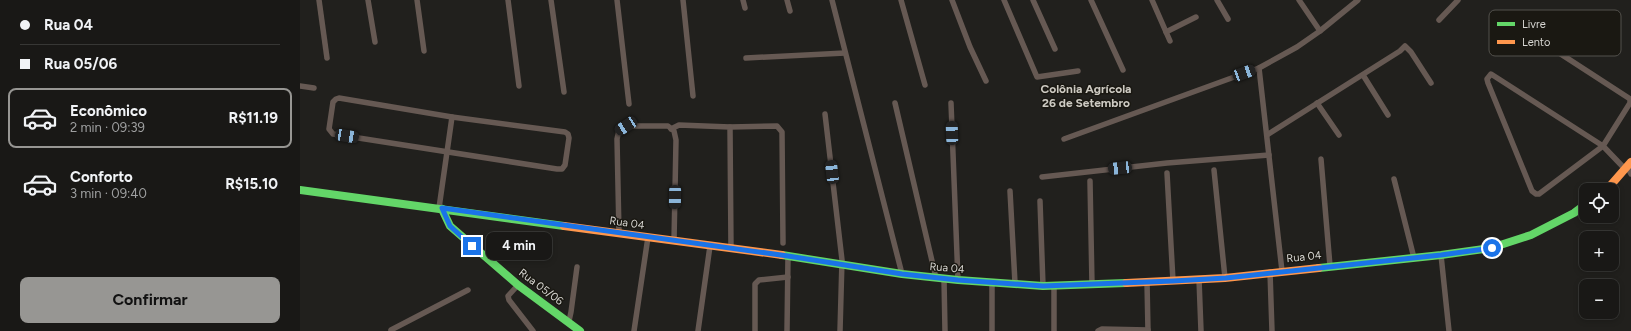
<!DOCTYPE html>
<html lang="pt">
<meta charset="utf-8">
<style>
:root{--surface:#191816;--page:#22211f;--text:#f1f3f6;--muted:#9fa0a1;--line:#373735;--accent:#979693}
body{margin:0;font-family:Figtree,sans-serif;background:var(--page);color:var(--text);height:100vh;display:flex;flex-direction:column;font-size:15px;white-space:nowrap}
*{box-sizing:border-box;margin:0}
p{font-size:13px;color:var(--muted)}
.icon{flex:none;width:22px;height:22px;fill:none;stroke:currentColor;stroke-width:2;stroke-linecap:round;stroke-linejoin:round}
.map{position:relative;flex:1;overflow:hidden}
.side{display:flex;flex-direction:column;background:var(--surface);width:300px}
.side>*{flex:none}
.guide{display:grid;align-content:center;height:88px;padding:0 20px;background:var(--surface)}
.fabs{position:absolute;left:1279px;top:183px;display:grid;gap:8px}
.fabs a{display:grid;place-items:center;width:40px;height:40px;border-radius:8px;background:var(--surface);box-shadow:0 2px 6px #0003,0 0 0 1px var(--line);font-size:20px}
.end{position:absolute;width:18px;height:18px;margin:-9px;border:5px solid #1a73e8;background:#fff;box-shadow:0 0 0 2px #fff}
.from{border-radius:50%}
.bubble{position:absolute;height:28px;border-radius:8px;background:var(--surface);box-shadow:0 2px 6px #0003,0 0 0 1px var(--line);font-size:13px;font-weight:700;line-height:28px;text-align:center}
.car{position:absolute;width:12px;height:24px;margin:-12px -6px;border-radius:5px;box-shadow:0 0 3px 1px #0007;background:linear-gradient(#222 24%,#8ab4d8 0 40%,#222 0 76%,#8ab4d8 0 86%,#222 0)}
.guide b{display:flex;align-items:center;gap:14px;height:38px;font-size:15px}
.guide b+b{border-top:1px solid var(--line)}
.guide i{width:10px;height:10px;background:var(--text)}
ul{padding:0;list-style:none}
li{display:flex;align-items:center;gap:12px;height:60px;margin:0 8px 6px;padding:0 12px;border:2px solid transparent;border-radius:8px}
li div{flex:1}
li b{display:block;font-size:15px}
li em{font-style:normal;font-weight:700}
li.selected{border-color:var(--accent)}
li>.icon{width:36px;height:36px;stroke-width:1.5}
.action{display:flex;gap:8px;margin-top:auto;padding:8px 20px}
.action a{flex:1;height:46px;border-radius:8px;background:var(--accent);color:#111;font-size:16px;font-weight:700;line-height:46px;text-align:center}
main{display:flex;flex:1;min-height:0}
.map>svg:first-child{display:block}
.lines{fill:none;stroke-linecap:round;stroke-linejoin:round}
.street{stroke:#665953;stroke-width:5.5}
.fast{stroke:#63d668;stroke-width:8}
.slow{stroke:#ff974d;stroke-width:8}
.route{stroke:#1a73e8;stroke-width:5}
.labels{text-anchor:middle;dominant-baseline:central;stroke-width:3;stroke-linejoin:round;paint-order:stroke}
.street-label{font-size:11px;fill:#d7d6d2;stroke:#1a1812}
.neighbourhood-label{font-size:12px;font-weight:bold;fill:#cdcac2;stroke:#1a1812}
.key{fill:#1a1812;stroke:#53514c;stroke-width:1}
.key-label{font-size:11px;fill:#d7d6d2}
</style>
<main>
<section class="side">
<div class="guide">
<b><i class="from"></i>Rua 04</b>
<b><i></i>Rua 05/06</b>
</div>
<ul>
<li class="selected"><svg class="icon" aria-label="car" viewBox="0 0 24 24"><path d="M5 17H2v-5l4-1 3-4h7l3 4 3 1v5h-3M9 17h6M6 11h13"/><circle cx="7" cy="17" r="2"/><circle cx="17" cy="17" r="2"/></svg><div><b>Econômico</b><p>2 min · 09:39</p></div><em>R$11.19</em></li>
<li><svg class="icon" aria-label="car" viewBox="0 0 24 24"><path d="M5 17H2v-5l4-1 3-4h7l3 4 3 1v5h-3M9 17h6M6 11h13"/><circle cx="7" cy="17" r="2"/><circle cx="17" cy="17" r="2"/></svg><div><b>Conforto</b><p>3 min · 09:40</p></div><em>R$15.10</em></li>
</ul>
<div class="action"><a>Confirmar</a></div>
</section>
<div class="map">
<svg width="1331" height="331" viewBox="0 0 1331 331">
<rect width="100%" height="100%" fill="#21201d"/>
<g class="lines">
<!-- street -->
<g class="street">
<polyline points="19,0 27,58"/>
<polyline points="68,0 75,42"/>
<polyline points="117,0 124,51"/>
<polyline points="208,0 219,86"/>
<polyline points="251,0 264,92"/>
<polyline points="317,0 329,104"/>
<polyline points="383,0 393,96"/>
<polyline points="443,0 445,8"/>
<polyline points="487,0 490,11"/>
<polyline points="532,0 602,274"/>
<polyline points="601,0 625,85"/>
<polyline points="652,0 670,47 686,81"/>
<polyline points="704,0 737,77 778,71"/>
<polyline points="733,0 755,49"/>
<polyline points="791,0 823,70"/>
<polyline points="852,0 870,41"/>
<polyline points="917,0 928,19"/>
<polyline points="999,0 1020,31"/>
<polyline points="1139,20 1158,0"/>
<polyline points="1213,23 1330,99 1330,103 1303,146 1239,194 1236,194 1232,191 1188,83 1187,79 1191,74 1303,146 1325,169"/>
<polyline points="866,32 896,17"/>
<polyline points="446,58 545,53"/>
<polyline points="959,68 982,271"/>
<polyline points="1063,75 1088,115"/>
<polyline points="0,86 14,88"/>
<polygon points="39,98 152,117 265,132 268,134 269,138 265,165 262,169 257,169 33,134 29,129 33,102 36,99"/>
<polyline points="595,103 636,278"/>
<polyline points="651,103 658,280"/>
<polyline points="1017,103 1039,135"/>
<polyline points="525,114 542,260 540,331"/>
<polyline points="430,127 477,126 482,132 483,243"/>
<polyline points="371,129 379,125 430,127 431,249"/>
<polyline points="967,135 1100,51 1105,46 1111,52 1131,83"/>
<polyline points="764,139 959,68 997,47 1020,31 1058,0"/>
<polyline points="1021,159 1030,266"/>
<polyline points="1327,166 1331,174"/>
<polyline points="914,170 925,278"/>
<polyline points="867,173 873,281"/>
<polyline points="742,177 867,163 969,155"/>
<polyline points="1094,179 1114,258"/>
<polyline points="790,181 792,285"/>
<polyline points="710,191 715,283"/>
<polyline points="740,201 743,286"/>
<polyline points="139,208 152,117"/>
<polyline points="319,233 317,139 319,130 326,126 368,126 374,131 376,140 374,241"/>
<polyline points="1141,255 1149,331"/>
<polyline points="970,272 972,331"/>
<polyline points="644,279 645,331"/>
<polyline points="899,279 901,331"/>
<polyline points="692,282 692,331"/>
<polyline points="847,282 848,331"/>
<polyline points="218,285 208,296 209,300 233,331"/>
<polyline points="754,286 754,331"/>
<polyline points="269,321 271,312 277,267"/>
<polyline points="92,331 91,330 168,290"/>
<polyline points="334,331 348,237"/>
<polyline points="398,331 410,246"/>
<polyline points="455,331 455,284 459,280 488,277"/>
<polyline points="487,331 488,256"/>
<polyline points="798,331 802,329 848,330"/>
</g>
<!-- fast -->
<g class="fast">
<polyline points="0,190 264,226"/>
<polyline points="142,209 150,226 218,285 280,331"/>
<polyline points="482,255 602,274 658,280 743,286 826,283"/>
<polyline points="1019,268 1141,255 1191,248 1231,235 1274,213 1286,204"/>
</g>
<!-- slow -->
<g class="slow">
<polyline points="1304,190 1310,186 1331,162"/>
<polyline points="264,226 482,255"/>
<polyline points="826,283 925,278 1019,268"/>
</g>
</g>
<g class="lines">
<!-- route -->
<polyline class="route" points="172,246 150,226 142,208 488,256 602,274 658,280 743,286 873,281 926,278 1141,255 1192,248"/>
</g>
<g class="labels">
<!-- street labels -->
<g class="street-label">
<text transform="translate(327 223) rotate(8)">Rua 04</text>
<text transform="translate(1004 257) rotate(-6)">Rua 04</text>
<text transform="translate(647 268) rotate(5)">Rua 04</text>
<text transform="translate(241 287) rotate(37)">Rua 05/06</text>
</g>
<!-- neighbourhood labels -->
<g class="neighbourhood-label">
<text x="786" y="89">Colônia Agrícola<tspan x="786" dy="14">26 de Setembro</tspan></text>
</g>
</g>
<!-- legend -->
<rect x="1189" y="10" width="132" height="46" rx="6" class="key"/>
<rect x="1197" y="22" width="18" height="4" fill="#63d668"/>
<rect x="1197" y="40" width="18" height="4" fill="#ff974d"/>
<g class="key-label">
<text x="1222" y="28">Livre</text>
<text x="1222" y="46">Lento</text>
</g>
</svg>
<div class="fabs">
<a><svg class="icon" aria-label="locate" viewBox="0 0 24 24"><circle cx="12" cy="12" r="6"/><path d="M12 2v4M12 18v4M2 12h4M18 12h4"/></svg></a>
<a>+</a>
<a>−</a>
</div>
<i class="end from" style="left:1192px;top:248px"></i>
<i class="end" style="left:172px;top:246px"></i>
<div class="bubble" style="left:186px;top:232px;width:66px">4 min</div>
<i class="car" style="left:944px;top:73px;rotate:70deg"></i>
<i class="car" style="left:326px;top:126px;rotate:237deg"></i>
<i class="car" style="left:652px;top:133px;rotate:358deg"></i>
<i class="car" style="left:47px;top:136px;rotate:99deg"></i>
<i class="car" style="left:820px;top:168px;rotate:264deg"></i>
<i class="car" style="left:532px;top:172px;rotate:353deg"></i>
<i class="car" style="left:375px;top:197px;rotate:181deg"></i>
</div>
</main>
